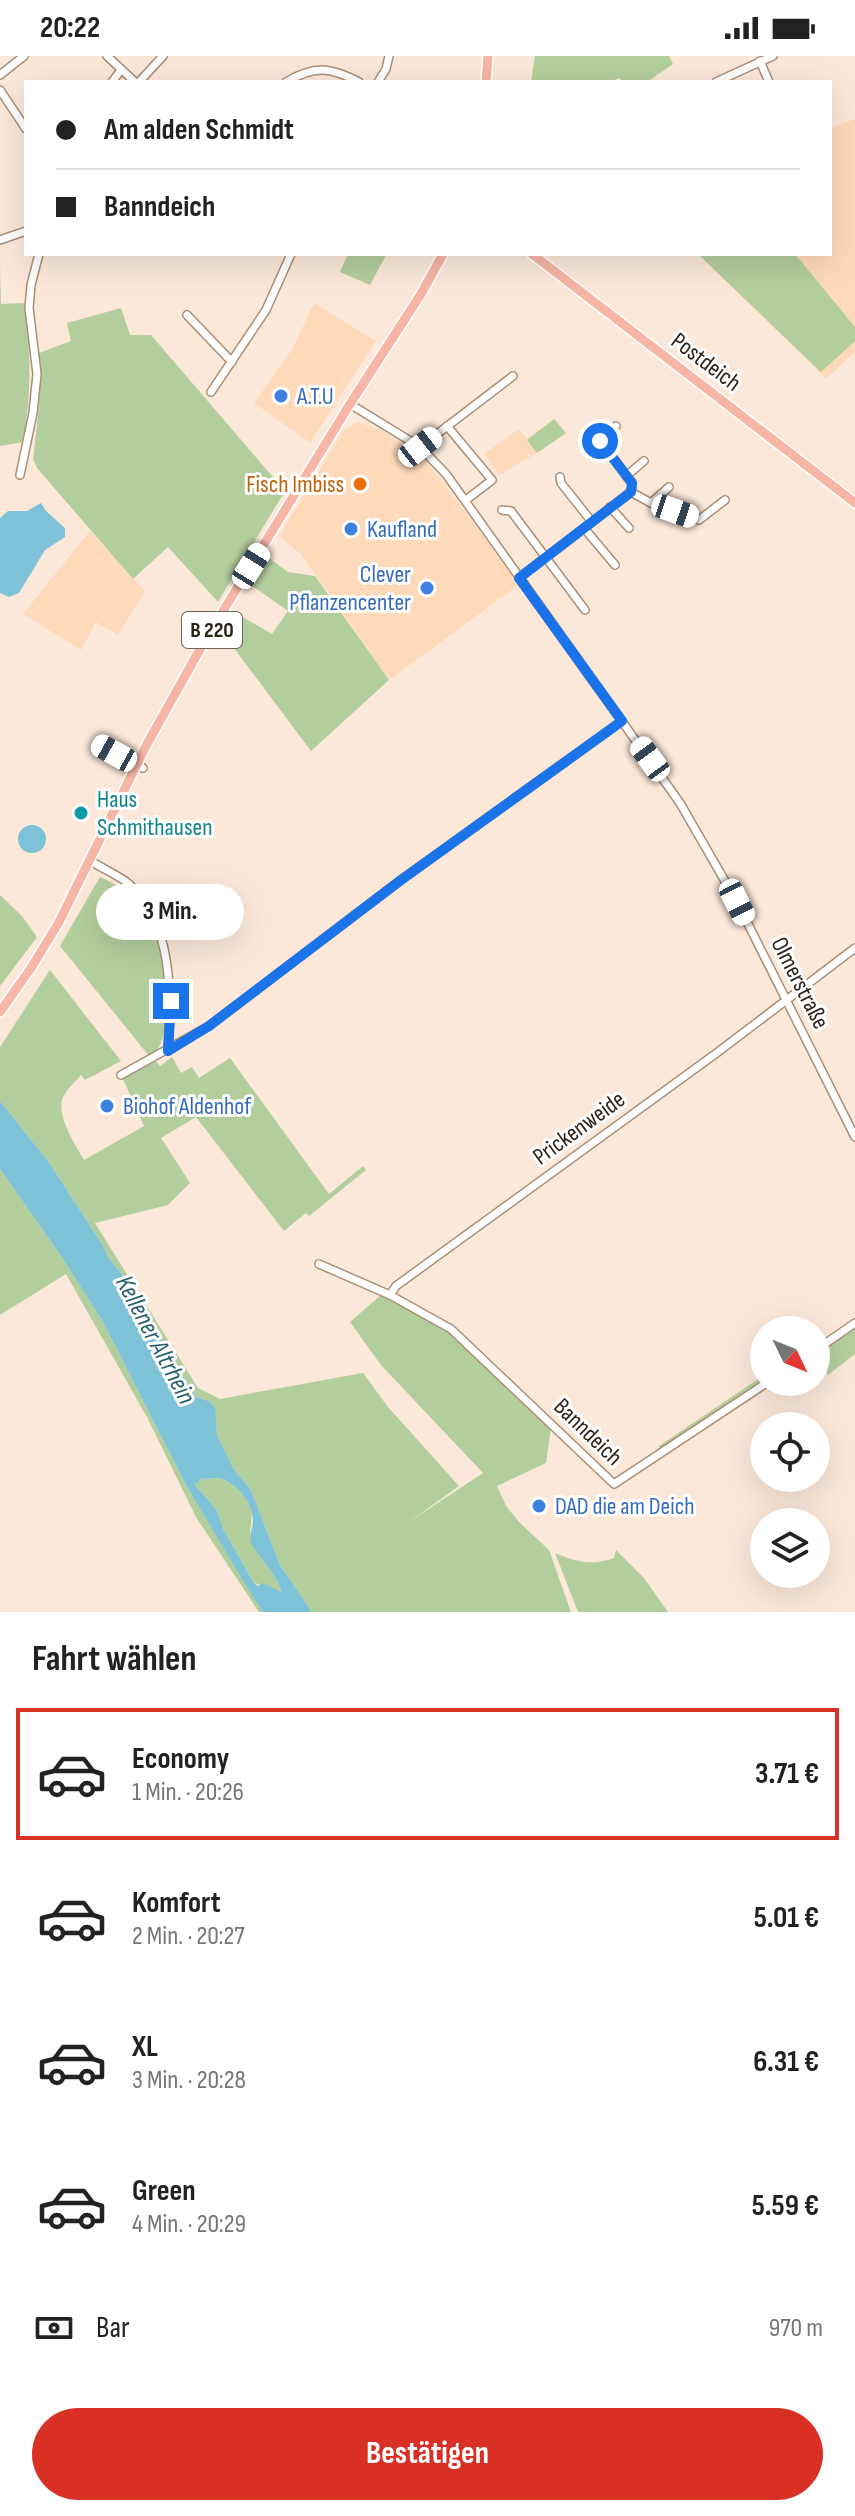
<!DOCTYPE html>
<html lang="de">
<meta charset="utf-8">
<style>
:root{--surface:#fff;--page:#f6f6f6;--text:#222;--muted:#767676;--line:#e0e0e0;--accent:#d93025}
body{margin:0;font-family:"Sofia Sans Condensed",sans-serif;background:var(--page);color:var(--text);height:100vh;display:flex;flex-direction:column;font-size:30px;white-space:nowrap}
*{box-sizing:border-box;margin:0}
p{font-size:26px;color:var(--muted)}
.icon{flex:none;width:44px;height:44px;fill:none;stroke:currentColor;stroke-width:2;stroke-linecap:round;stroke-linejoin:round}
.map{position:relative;height:1556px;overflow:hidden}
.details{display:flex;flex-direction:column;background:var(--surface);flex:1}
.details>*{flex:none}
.banner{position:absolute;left:24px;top:24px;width:808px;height:176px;border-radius:0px;box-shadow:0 8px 32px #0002;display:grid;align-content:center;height:176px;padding:0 32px;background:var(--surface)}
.needle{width:52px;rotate:133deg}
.tools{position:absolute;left:750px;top:1260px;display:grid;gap:16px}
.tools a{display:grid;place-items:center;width:80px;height:80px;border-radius:50%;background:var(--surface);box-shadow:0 8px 32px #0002;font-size:40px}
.end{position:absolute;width:36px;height:36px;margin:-18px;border:10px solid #1a73e8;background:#fff;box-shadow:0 0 0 4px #fff}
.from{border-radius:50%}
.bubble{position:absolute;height:56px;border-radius:28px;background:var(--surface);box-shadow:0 8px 32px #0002;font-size:26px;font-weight:700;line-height:56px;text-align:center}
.car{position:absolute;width:24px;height:48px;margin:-24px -12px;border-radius:10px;box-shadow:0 0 6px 2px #0007;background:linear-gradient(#fff 24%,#345 0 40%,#fff 0 76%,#345 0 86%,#fff 0)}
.banner b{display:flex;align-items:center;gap:28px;height:76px;font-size:30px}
.banner b+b{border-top:2px solid var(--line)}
.banner i{width:20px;height:20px;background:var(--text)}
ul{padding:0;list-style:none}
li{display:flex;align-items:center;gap:24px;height:132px;margin:0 16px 12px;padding:0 16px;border:4px solid transparent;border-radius:0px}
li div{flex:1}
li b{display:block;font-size:30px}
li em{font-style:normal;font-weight:700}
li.current{border-color:var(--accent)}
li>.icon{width:72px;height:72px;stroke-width:1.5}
h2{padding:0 32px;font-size:36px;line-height:96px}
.pay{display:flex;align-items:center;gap:20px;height:88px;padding:0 32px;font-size:30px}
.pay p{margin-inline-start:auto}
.button{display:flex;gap:16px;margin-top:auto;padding:16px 32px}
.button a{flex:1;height:92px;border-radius:48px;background:var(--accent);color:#fff;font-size:32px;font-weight:700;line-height:92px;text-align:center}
.status{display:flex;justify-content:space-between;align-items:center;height:56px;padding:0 40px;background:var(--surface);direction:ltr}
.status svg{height:22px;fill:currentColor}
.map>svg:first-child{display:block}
.built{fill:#fedabb}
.green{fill:#b3ce9d}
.water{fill:#7ec2d8;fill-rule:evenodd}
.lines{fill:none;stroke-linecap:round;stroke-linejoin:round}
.minor-casing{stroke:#aa8e76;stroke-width:10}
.major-casing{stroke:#fff;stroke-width:12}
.minor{stroke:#fff;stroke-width:7}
.major{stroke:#f6b5a5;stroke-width:9}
.route{stroke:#1a73e8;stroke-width:10}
.shop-dot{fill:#3f7fe0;stroke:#fff;stroke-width:3}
.food-dot{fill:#e8710a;stroke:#fff;stroke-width:3}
.culture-dot{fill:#0f9aa8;stroke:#fff;stroke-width:3}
.labels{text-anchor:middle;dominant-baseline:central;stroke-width:6;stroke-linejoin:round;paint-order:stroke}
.shield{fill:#fff;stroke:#6d655e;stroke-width:2}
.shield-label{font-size:22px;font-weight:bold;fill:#2e2319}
.street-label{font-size:24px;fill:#2e2319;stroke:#fff}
.shop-label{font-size:24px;fill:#366cbe;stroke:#fff;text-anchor:start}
.food-label{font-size:24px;fill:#c56008;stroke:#fff;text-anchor:end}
.culture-label{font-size:24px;fill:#0d838f;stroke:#fff;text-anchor:start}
.water-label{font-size:26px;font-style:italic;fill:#265e6e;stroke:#fff}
</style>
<div class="status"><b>20:22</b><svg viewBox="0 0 49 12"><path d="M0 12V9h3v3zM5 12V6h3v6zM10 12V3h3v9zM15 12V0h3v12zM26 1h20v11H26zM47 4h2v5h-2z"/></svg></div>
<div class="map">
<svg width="855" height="1556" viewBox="0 0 855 1556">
<rect width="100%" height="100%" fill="#fbe8d9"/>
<!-- built -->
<g class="built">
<polygon points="855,63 855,296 826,323 698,198 830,198 830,72"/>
<polygon points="314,247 376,285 310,387 254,347 293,292"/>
<polygon points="554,363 566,377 537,397 499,419 484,398 519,373 527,383"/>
<polygon points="357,366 381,374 424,402 520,528 389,624 301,498 279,480 344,374"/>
<polygon points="90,475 145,535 118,579 96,566 81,594 23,558"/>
</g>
<!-- green -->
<g class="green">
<polygon points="535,0 669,0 673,8 647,26 621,26 620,22 609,26 531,26"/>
<polygon points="348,198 386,199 370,229 340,216"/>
<polygon points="698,198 795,198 855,271 855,285 821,316"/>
<path d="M0,209l1,39 23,-1c7,52 8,87 -1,139l-23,4z"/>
<polygon points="121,252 130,279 151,279 285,435 218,546 168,491 133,523 37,412 33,403 39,351 39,297 71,285 67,267"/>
<polygon points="554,363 566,377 537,397 527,384"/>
<polygon points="269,502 288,516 315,520 389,624 311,695 234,592 217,582 234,556 272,578 288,555 251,529"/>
<path d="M100,821c17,8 34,16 44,32 19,27 37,128 6,148l-90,-111z"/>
<polygon points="0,839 22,860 37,881 0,930"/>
<path d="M50,914l71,91 -36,19 -4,-5c-5,6 -13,13 -17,20 -10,18 11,49 20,65l60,-34 -21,-47 33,-18 4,5 12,-9 9,16 11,-6 7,11 31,-20 99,136 34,-28 3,4 -57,46 -3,-3 -22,18 -88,-114 -35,21 29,45 -22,22 -73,18 103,165 22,11 143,-26 25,34 71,79 -50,36 74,-49 -102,-108 -31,-43 31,-27 63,32 107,101 -5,35 -49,23 9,20 14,17 29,27 22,62h-259l-32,-47 -29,-75 -18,-22 -16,-33 -3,-27 -5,-7 -13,-4 -71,-119 -17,-21 -6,-13 -54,-83 -48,-60v-54z"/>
<polygon points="0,1113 61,1200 103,1266 187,1431 263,1556 259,1556 196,1461 148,1363 66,1218 0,1259"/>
<polygon points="855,1270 855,1298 828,1319 816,1303 816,1297"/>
<polygon points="764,1319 764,1326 661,1394 659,1390"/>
<path d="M219,1422c12,4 23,13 29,24 8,15 0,24 3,36 5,20 29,38 30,54l-27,-9 -31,-54 -6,-19 -22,-25 6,-6z"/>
<path d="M616,1494l28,28 24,34h-90l-23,-59c20,9 38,13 59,5z"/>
</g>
<!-- water -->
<g class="water">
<polygon points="41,447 46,455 65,472 65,481 45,494 19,537 9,541 0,537 0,462 8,455 27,455"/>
<circle cx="32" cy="783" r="14"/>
<path d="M0,1045l48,60 54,83 6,13 17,21 71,119 13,4 6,7 2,27 16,33 18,22 29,75 32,47h-49l-10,-15 -66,-110 -84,-165 -42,-66 -61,-87zM219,1422c18,6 33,23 34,42 0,9 -5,16 -1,24 8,16 27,32 29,48l-18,-9 -5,3 -4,-3 -31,-54 -6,-19 -22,-25 6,-6z"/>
</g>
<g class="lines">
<defs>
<g id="minor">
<polyline points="107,0 135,26"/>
<polyline points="760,5 769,26"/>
<polyline points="0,19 24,0"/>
<polyline points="112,26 121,14"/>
<polyline points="139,26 163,0"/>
<path d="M286,26c29,-17 44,-15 73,0"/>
<polyline points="378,26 386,13 389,0"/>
<polyline points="716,26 773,0"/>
<polyline points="0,34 26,73"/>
<polyline points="0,184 26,175"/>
<polyline points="187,259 232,306"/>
<polyline points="211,336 266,254 291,198"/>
<polyline points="350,348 420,391 446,418 680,747 737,846 855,1081"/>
<polyline points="447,370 492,424 466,444"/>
<polyline points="616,370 600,385 632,427 631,436"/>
<polyline points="420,391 513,320"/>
<polyline points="20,419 33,357 37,318 29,252 31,229 39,198"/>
<polyline points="626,420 644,405"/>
<polyline points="560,421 561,427 592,466"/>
<polyline points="651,447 669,431"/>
<polyline points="610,451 629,472"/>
<polyline points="502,454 511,455 585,554"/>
<polyline points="584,472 615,509"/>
<polyline points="519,522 631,436 651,447 699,464 725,444"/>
<polyline points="98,688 143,712"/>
<path d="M91,805c12,8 27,14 38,23 45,42 42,111 39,167"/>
<polyline points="121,1019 209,970 401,824 622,665"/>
<polyline points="319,1208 390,1239 396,1230 718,996 855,892"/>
<polyline points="390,1239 451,1273 614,1428 768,1326"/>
<polyline points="816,1294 855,1267"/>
</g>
<g id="major">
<polyline points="486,26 488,0"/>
<polyline points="532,198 855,447"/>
<polyline points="0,956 31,912 58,868 147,688 204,586 350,348 421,238 443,198"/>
</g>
</defs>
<!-- minor casing -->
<use href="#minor" class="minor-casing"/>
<!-- major casing -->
<use href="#major" class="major-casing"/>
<!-- minor -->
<use href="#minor" class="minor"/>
<!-- major -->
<use href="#major" class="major"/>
</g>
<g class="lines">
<!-- route -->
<polyline class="route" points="171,945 168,995 209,970 401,824 622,665 519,522 631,436 632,427 600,385"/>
</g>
<!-- markers -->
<g class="shop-dot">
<circle cx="281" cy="340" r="8"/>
<circle cx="351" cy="473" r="8"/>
<circle cx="427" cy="532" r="8"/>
<circle cx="107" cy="1050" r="8"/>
<circle cx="539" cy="1450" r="8"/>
</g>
<circle class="food-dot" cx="360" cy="428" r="8"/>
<circle class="culture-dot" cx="81" cy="757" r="8"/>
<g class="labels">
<!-- shield labels -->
<rect class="shield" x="182" y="556" width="60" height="36" rx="6"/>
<g class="shield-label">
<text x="212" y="574">B 220</text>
</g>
<!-- street labels -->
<g class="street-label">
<text transform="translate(706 306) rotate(37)">Postdeich</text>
<text transform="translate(800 927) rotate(63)">Olmerstraße</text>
<text transform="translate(579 1072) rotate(-36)">Prickenweide</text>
<text transform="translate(588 1376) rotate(44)">Banndeich</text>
</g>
<!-- shop labels -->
<g class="shop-label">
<text x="297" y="340">A.T.U</text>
<text x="367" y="473">Kaufland</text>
<text x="411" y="518" text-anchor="end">Clever<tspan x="411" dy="28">Pflanzencenter</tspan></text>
<text x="123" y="1050">Biohof Aldenhof</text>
<text x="555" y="1450">DAD die am Deich</text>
</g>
<!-- food labels -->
<g class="food-label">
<text x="344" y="428">Fisch Imbiss</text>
</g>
<!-- culture labels -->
<g class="culture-label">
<text x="97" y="743">Haus<tspan x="97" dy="28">Schmithausen</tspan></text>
</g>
<!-- water labels -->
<g class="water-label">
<text transform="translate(155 1284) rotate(62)">Kellener Altrhein</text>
</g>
</g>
</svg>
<div class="tools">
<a><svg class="needle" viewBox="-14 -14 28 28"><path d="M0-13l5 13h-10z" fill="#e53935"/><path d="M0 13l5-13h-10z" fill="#767676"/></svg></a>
<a><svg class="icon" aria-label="locate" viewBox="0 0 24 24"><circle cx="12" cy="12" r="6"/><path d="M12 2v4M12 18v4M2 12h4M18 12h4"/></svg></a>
<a><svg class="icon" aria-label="layers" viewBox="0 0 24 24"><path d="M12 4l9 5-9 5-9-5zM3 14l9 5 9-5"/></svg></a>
</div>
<i class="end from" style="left:600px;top:385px"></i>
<i class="end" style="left:171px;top:945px"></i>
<div class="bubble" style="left:96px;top:828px;width:148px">3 Min.</div>
<i class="car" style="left:420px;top:391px;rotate:52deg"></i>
<i class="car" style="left:675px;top:455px;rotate:109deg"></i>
<i class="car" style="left:251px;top:510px;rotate:32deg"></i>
<i class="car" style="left:114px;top:697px;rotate:299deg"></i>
<i class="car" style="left:650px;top:703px;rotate:324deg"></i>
<i class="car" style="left:737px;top:846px;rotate:153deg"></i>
<div class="banner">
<b><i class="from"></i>Am alden Schmidt</b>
<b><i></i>Banndeich</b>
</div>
</div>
<section class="details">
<h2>Fahrt wählen</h2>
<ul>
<li class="current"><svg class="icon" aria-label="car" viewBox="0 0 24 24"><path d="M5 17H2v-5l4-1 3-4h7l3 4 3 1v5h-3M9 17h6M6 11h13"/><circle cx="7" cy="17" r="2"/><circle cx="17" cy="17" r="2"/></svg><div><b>Economy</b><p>1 Min. · 20:26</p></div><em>3.71 €</em></li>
<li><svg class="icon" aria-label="car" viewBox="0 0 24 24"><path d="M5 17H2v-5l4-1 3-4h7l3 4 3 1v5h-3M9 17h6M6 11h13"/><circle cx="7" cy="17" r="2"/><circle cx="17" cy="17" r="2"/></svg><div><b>Komfort</b><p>2 Min. · 20:27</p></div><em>5.01 €</em></li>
<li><svg class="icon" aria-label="car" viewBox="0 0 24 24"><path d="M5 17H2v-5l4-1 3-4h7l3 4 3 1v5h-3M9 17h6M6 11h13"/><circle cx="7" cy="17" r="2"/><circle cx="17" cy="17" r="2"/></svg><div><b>XL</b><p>3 Min. · 20:28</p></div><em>6.31 €</em></li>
<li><svg class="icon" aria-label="car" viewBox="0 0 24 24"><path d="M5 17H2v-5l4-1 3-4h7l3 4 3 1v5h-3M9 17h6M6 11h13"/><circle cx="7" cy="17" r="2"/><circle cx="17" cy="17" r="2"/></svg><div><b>Green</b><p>4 Min. · 20:29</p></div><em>5.59 €</em></li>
</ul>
<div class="pay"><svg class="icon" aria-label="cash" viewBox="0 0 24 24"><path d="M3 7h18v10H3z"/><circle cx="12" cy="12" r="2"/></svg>Bar<p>970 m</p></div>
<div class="button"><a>Bestätigen</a></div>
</section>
